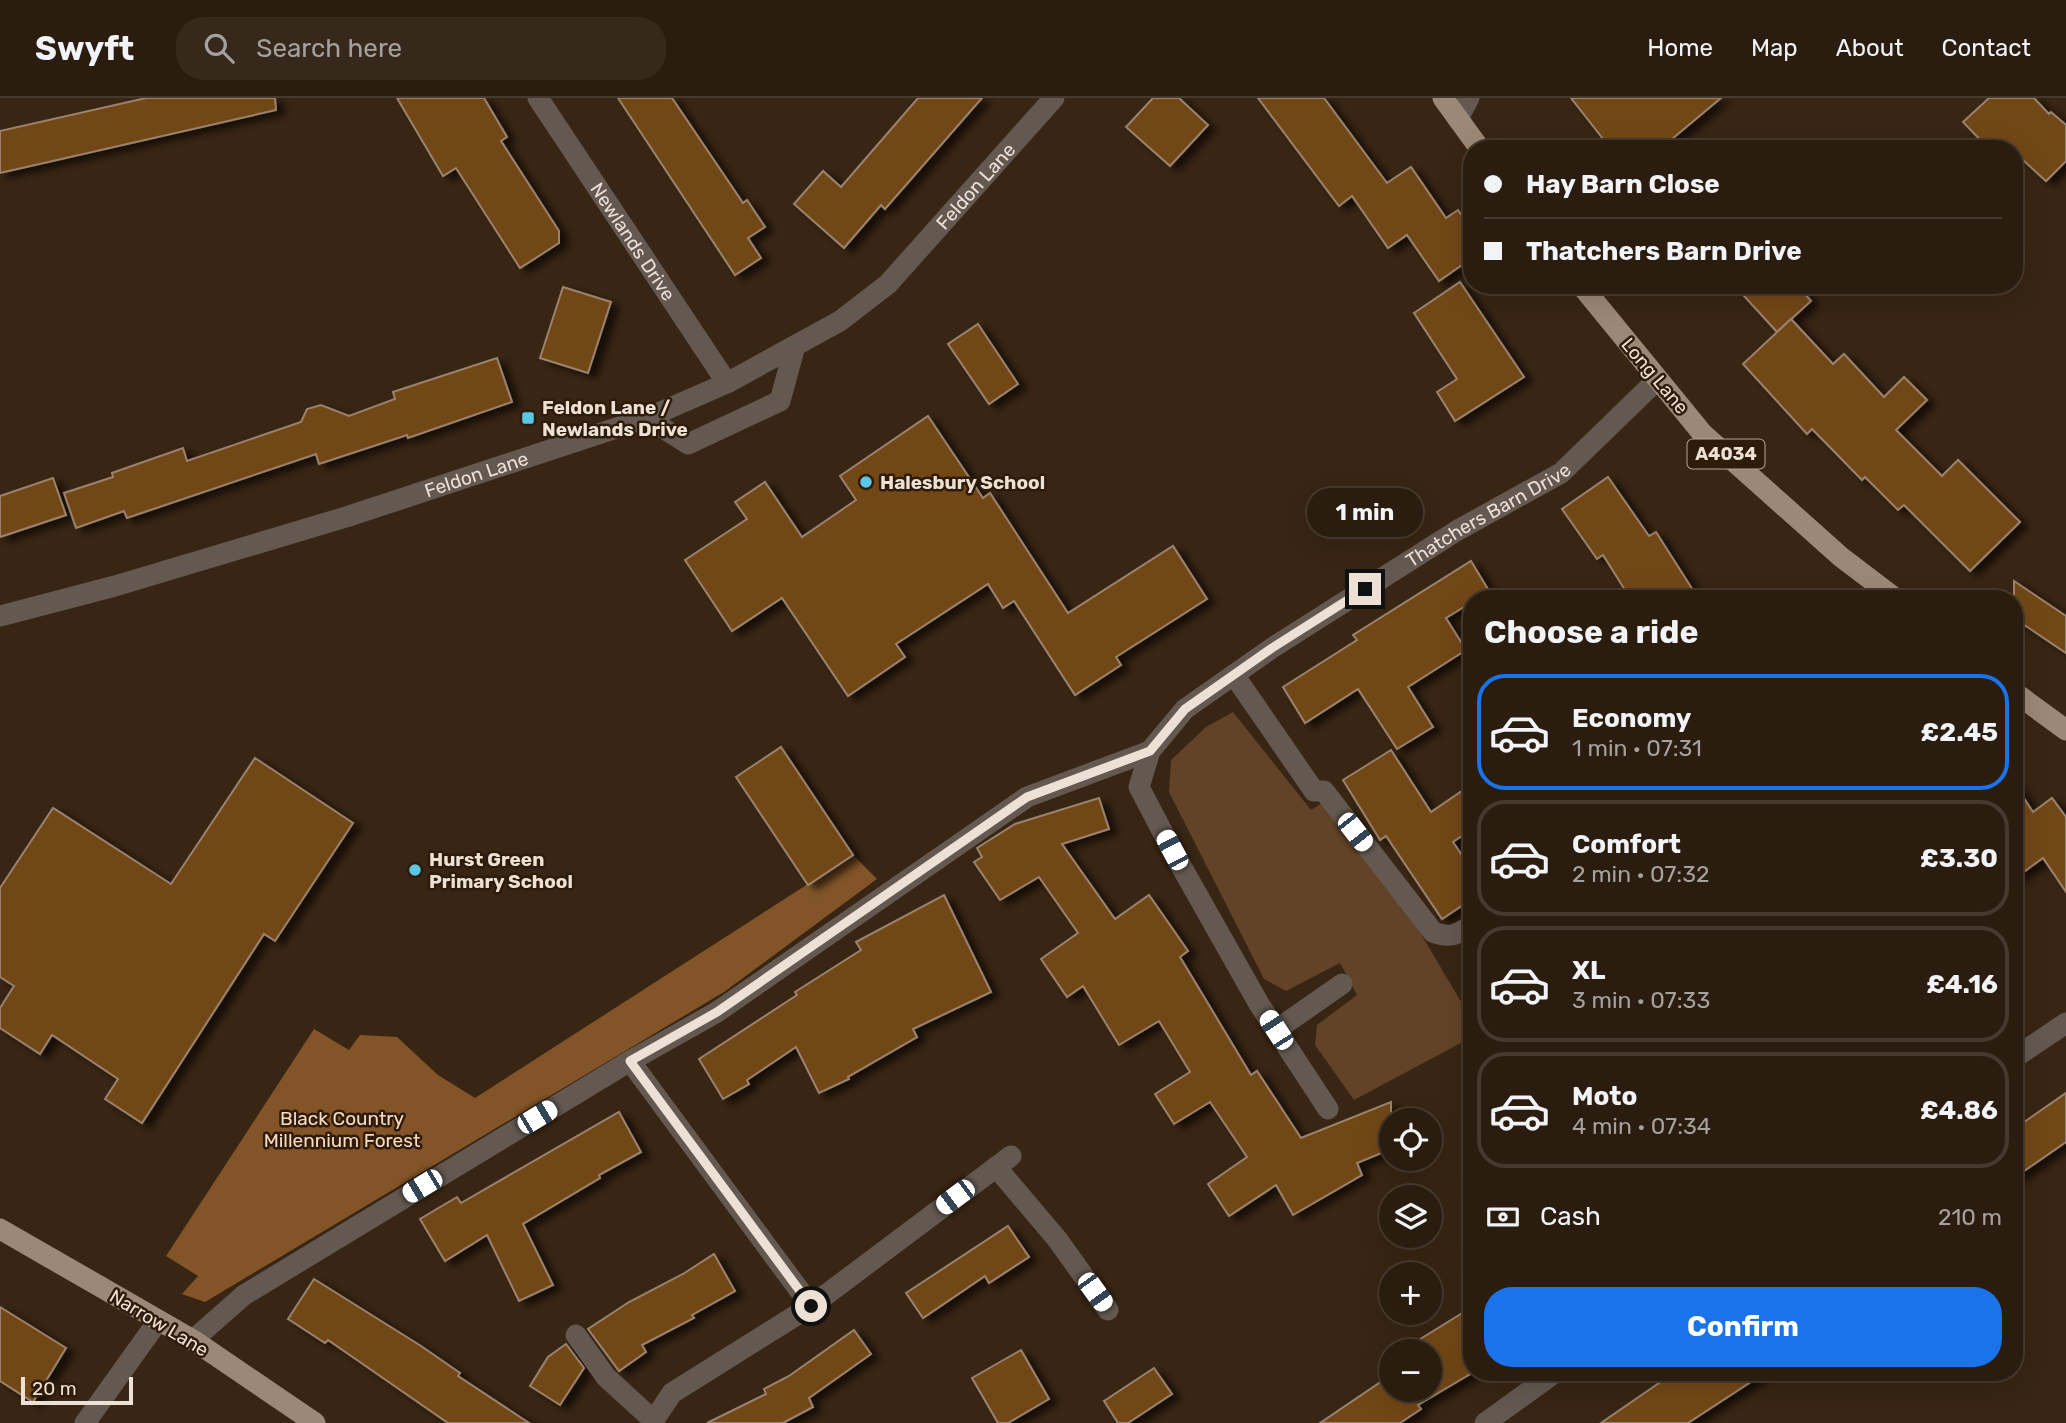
<!DOCTYPE html>
<meta charset="utf-8">
<style>
:root{--surface:#2a1c0e;--page:#36291c;--text:#f1f3f6;--muted:#a5a19e;--line:#463a2e;--accent:#1a73e8}
body{margin:0;font-family:Rubik,sans-serif;background:var(--page);color:var(--text);height:100vh;display:flex;flex-direction:column;font-size:26px;white-space:nowrap}
*{box-sizing:border-box;margin:0}
p{font-size:23px;color:var(--muted)}
.icon{flex:none;width:38px;height:38px;fill:none;stroke:currentColor;stroke-width:2;stroke-linecap:round;stroke-linejoin:round}
.map{position:relative;flex:1;overflow:hidden}
.side{position:absolute;left:1463px;top:492px;width:560px;height:791px;display:flex;flex-direction:column;background:var(--surface);border-radius:28px;box-shadow:0 7px 28px #0002,0 0 0 2px var(--line)}
.side>*{flex:none}
.hud{position:absolute;left:1463px;top:42px;width:560px;height:154px;border-radius:28px;box-shadow:0 7px 28px #0002,0 0 0 2px var(--line);display:grid;align-content:center;height:154px;padding:0 21px;background:var(--surface)}
.controls{position:absolute;left:1379px;top:1010px;display:grid;gap:14px}
.controls a{display:grid;place-items:center;width:63px;height:63px;border-radius:50%;background:var(--surface);box-shadow:0 7px 28px #0002,0 0 0 2px var(--line);font-size:35px}
.scale{position:absolute;left:21px;bottom:18px;width:112px;box-sizing:border-box;padding-left:7px;border:4px solid #ede0d5;border-top:0;font-size:19px;line-height:24px;white-space:nowrap;color:#ede0d5;-webkit-text-stroke:5px #2e1b09;paint-order:stroke}
.end{position:absolute;width:32px;height:32px;margin:-16px;border:9px solid #ede0d5;background:#111;box-shadow:0 0 0 4px #111}
.from{border-radius:50%}
.bubble{position:absolute;height:49px;border-radius:24px;background:var(--surface);box-shadow:0 7px 28px #0002,0 0 0 2px var(--line);font-size:23px;font-weight:700;line-height:49px;text-align:center}
.car{position:absolute;width:21px;height:42px;margin:-21px -10px;border-radius:9px;box-shadow:0 0 5px 2px #0007;background:linear-gradient(#fff 24%,#345 0 40%,#fff 0 76%,#345 0 86%,#fff 0)}
.hud b{display:flex;align-items:center;gap:24px;height:66px;font-size:26px}
.hud b+b{border-top:2px solid var(--line)}
.hud i{width:18px;height:18px;background:var(--text)}
ul{padding:0;list-style:none}
li{display:flex;align-items:center;gap:21px;height:116px;margin:0 14px 10px;padding:0 7px;border:4px solid var(--line);border-radius:28px}
li div{flex:1}
li b{display:block;font-size:26px}
li em{font-style:normal;font-weight:700}
li.active{border-color:var(--accent)}
li>.icon{width:63px;height:63px;stroke-width:1.5}
h2{padding:0 21px;font-size:32px;line-height:84px}
.pay{display:flex;align-items:center;gap:18px;height:77px;padding:0 21px;font-size:26px}
.pay p{margin-inline-start:auto}
.cta{display:flex;gap:14px;margin-top:auto;padding:14px 21px}
.cta a{flex:1;height:80px;border-radius:28px;background:var(--accent);color:#fff;font-size:28px;font-weight:700;line-height:80px;text-align:center}
header{display:flex;align-items:center;gap:42px;box-sizing:border-box;height:98px;padding:0 35px;background:var(--surface);border-bottom:2px solid var(--line)}
header strong{font-size:33px}
nav{display:flex;gap:38px;margin-inline-start:auto;font-size:24px}
.search{width:490px;height:63px;background:var(--page);display:flex;align-items:center;gap:18px;box-sizing:border-box;padding:0 24px;border-radius:28px;color:var(--muted);font-size:26px}
.map>svg:first-child{display:block}
.green{fill:#624327}
.forest{fill:#825428}
.building{fill:#724618;stroke:#9a826e;stroke-width:2;filter:url(#shadow)}
.lines{fill:none;stroke-linecap:round;stroke-linejoin:round}
.minor{stroke:#635951;stroke-width:21}
.major{stroke:#9c8876;stroke-width:21}
.route{stroke:#ede0d5;stroke-width:9}
.poi-dot{fill:#5bc7e7;stroke:#2e1b09;stroke-width:2.5}
.labels{text-anchor:middle;dominant-baseline:central;stroke-width:5;stroke-linejoin:round;paint-order:stroke}
.shield{fill:#2e1b09;stroke:#b4a598;stroke-width:2}
.shield-label{font-size:18px;font-weight:bold;fill:#ede0d5}
.street-label{font-size:19px;fill:#ede0d5;stroke:#2e1b09}
.poi-label{font-size:19px;font-weight:bold;fill:#ede0d5;stroke:#2e1b09;text-anchor:start}
.park-label{font-size:19px;fill:#f8dbc2;stroke:#2e1b09}
</style>
<header>
<strong>Swyft</strong>
<div class="search"><svg class="icon" aria-label="search" viewBox="0 0 24 24"><circle cx="10" cy="10" r="6"/><path d="M15 15l6 6"/></svg>Search here</div>
<nav><a>Home</a><a>Map</a><a>About</a><a>Contact</a></nav>
</header>
<div class="map">
<svg width="2066" height="1325" viewBox="0 0 2066 1325">
<defs>
<filter id="shadow"><feDropShadow dx="8" dy="4.5" stdDeviation="3.5" flood-color="#0009"/></filter>
</defs>
<rect width="100%" height="100%" fill="#382513"/>
<!-- green -->
<polygon class="green" points="1233,614 1311,712 1337,695 1472,922 1472,939 1354,1002 1315,947 1317,927 1357,897 1340,865 1286,893 1264,881 1169,694 1171,662 1206,629"/>
<!-- forest -->
<polygon class="forest" points="853,757 877,781 724,894 205,1204 182,1196 198,1178 166,1158 314,931 349,952 360,937 397,939 438,977 475,1000"/>
<!-- building -->
<g class="building">
<polygon points="146,0 275,0 276,12 0,75 0,33"/>
<polygon points="397,0 484,0 507,39 501,43 559,133 559,145 520,170 456,70 443,78"/>
<polygon points="618,0 672,0 743,105 747,102 765,129 748,140 761,160 735,177"/>
<polygon points="918,0 982,0 885,111 881,107 844,150 794,106 823,73 841,89"/>
<polygon points="1153,0 1179,0 1208,27 1170,68 1126,29"/>
<polygon points="1258,0 1324,0 1387,85 1411,69 1446,120 1458,112 1472,132 1472,160 1439,183 1407,137 1388,150 1352,98 1339,108"/>
<polygon points="1571,0 1721,0 1660,51 1611,51"/>
<polygon points="1989,0 2034,0 2049,16 2051,14 2066,27 2066,63 2046,83 2014,54 2014,51 1989,51 1963,24"/>
<polygon points="1460,184 1524,279 1455,323 1437,294 1457,281 1414,215"/>
<polygon points="1734,187 1797,187 1811,203 1777,234"/>
<polygon points="563,189 611,204 588,275 540,260"/>
<polygon points="1791,221 1833,266 1844,256 1884,299 1904,279 1927,302 1896,332 1942,378 1958,362 2020,424 1970,473 1904,407 1898,412 1865,379 1862,382 1812,331 1807,336 1743,266"/>
<polygon points="978,226 1018,286 989,306 948,246"/>
<polygon points="497,260 512,304 408,340 407,337 319,366 316,356 127,420 124,413 76,430 64,395 113,379 112,375 183,350 187,363 301,324 307,311 321,307 349,318 395,301 393,294"/>
<polygon points="928,318 983,400 990,395 1068,515 1173,448 1207,501 1116,559 1121,567 1075,597 1014,503 1003,510 988,486 896,546 905,559 848,598 782,500 732,533 685,462 747,421 735,404 765,384 802,439 856,402 840,378"/>
<polygon points="1608,379 1649,438 1656,434 1698,500 1630,500 1603,457 1597,461 1562,411"/>
<polygon points="53,380 66,417 0,439 0,398"/>
<polygon points="1471,463 1489,493 1477,500 1472,500 1472,504 1446,520 1466,552 1408,589 1433,629 1397,651 1358,591 1305,625 1283,589 1357,542 1353,537"/>
<polygon points="2014,483 2066,518 2066,555 2014,520"/>
<polygon points="781,649 853,757 808,787 736,679"/>
<polygon points="1391,652 1431,714 1472,686 1472,731 1453,744 1472,772 1472,801 1442,821 1386,738 1380,742 1343,682"/>
<polygon points="255,660 353,725 275,843 264,836 142,1025 105,1001 118,981 52,937 40,956 0,930 0,910 14,888 0,879 0,790 53,710 171,786"/>
<polygon points="2014,685 2033,714 2052,700 2066,719 2066,794 2043,760 2014,781"/>
<polygon points="1099,700 1109,731 1062,746 1115,821 1149,797 1188,853 1180,859 1251,977 1257,973 1301,1040 1391,1004 1391,1051 1357,1065 1362,1077 1293,1117 1276,1087 1229,1118 1208,1086 1247,1059 1210,1004 1174,1026 1155,996 1190,974 1159,923 1119,947 1083,888 1067,899 1041,861 1078,835 1039,779 1000,802 974,764 982,759 977,750 1015,726"/>
<polygon points="944,797 991,894 913,931 917,939 848,979 849,981 819,995 796,949 747,982 749,986 723,1001 699,961 797,897 795,894 861,852 856,844"/>
<polygon points="2066,995 2066,1044 2014,1080 2014,1031"/>
<polygon points="619,1014 641,1054 599,1077 600,1080 523,1126 553,1187 519,1203 487,1137 445,1163 420,1121 457,1099 461,1105"/>
<polygon points="1008,1128 1029,1159 989,1185 985,1178 923,1220 906,1195"/>
<polygon points="714,1156 735,1193 692,1217 694,1220 642,1247 646,1254 619,1273 588,1231 629,1204 683,1176"/>
<polygon points="314,1181 421,1248 460,1275 458,1278 529,1325 448,1325 328,1242 325,1245 288,1221"/>
<polygon points="0,1209 66,1250 33,1304 0,1283"/>
<polygon points="1472,1209 1472,1275 1418,1307 1421,1311 1400,1325 1320,1325 1391,1277 1391,1292 1430,1292 1430,1253 1401,1253"/>
<polygon points="854,1232 871,1256 809,1300 813,1309 783,1325 707,1325 766,1296 764,1291 789,1278"/>
<polygon points="566,1246 584,1270 560,1307 530,1288 548,1259"/>
<polygon points="1021,1252 1049,1301 1008,1325 998,1325 972,1280"/>
<polygon points="1154,1270 1172,1296 1128,1325 1118,1325 1104,1303"/>
<polygon points="1675,1274 1766,1274 1688,1325 1601,1325"/>
</g>
<g class="lines">
<!-- minor -->
<g class="minor">
<path id="s1" d="M538,0l189,285"/>
<polyline points="1458,21 1469,0"/>
<polyline points="647,320 688,346 780,303 795,248"/>
<path id="s2" d="M0,518l115,-30 231,-69 301,-99 80,-35 113,-62 48,-37 166,-186"/>
<path d="M1234,577l80,116h10l109,141c17,7 24,2 39,-7"/>
<polyline points="1276,932 1342,886"/>
<polyline points="2014,960 2066,925"/>
<polyline points="630,963 811,1208"/>
<path id="s3" d="M1328,1011l-69,-105 -87,-154 -33,-63 11,-36 35,-42 87,-61 186,-118 103,-57 96,-93"/>
<polyline points="996,1069 1057,1141 1108,1212"/>
<polyline points="576,1237 606,1279 653,1322"/>
<polyline points="193,1242 244,1197 630,963 717,914 1027,699 1150,653"/>
<polyline points="85,1325 158,1223"/>
<polyline points="652,1325 672,1295 811,1208 1011,1058"/>
<polyline points="1485,1325 1556,1274"/>
</g>
<!-- major -->
<g class="major">
<polyline points="1443,0 1480,51"/>
<polyline points="1581,187 1702,335 1841,459 1895,500"/>
<polyline points="2014,594 2066,632"/>
<polyline points="0,1131 193,1242 315,1325"/>
</g>
</g>
<g class="lines">
<!-- route -->
<polyline class="route" points="811,1208 630,963 717,914 1027,699 1150,653 1185,611 1272,550 1365,491"/>
</g>
<!-- markers -->
<g class="poi-dot">
<rect x="521" y="313" width="14" height="14" rx="3.5"/>
<circle cx="866" cy="384" r="7"/>
<circle cx="415" cy="772" r="7"/>
</g>
<g class="labels">
<!-- shield labels -->
<rect class="shield" x="1687.5" y="341.5" width="77" height="29" rx="5"/>
<g class="shield-label">
<text x="1726" y="356">A4034</text>
</g>
<!-- street labels -->
<g class="street-label">
<text stroke="none"><textPath href="#s2" startOffset="1085">Feldon Lane</textPath></text>
<text stroke="none"><textPath href="#s1" startOffset="172">Newlands Drive</textPath></text>
<text transform="translate(1655 278) rotate(50)">Long Lane</text>
<text stroke="none"><textPath href="#s2" startOffset="497">Feldon Lane</textPath></text>
<text stroke="none"><textPath href="#s3" startOffset="826">Thatchers Barn Drive</textPath></text>
<text transform="translate(159 1225) rotate(31)">Narrow Lane</text>
</g>
<!-- poi labels -->
<g class="poi-label">
<text x="542" y="309">Feldon Lane /<tspan x="542" dy="22">Newlands Drive</tspan></text>
<text x="880" y="384">Halesbury School</text>
<text x="429" y="761">Hurst Green<tspan x="429" dy="22">Primary School</tspan></text>
</g>
<!-- park labels -->
<g class="park-label">
<text x="342" y="1020">Black Country<tspan x="342" dy="22">Millennium Forest</tspan></text>
</g>
</g>
</svg>
<div class="controls">
<a><svg class="icon" aria-label="locate" viewBox="0 0 24 24"><circle cx="12" cy="12" r="6"/><path d="M12 2v4M12 18v4M2 12h4M18 12h4"/></svg></a>
<a><svg class="icon" aria-label="layers" viewBox="0 0 24 24"><path d="M12 4l9 5-9 5-9-5zM3 14l9 5 9-5"/></svg></a>
<a>+</a>
<a>−</a>
</div>
<div class="scale">20 m</div>
<i class="end from" style="left:811px;top:1208px"></i>
<i class="end" style="left:1365px;top:491px"></i>
<div class="bubble" style="left:1307px;top:390px;width:116px">1 min</div>
<i class="car" style="left:1355px;top:734px;rotate:142deg"></i>
<i class="car" style="left:1172px;top:752px;rotate:332deg"></i>
<i class="car" style="left:1276px;top:932px;rotate:327deg"></i>
<i class="car" style="left:537px;top:1019px;rotate:59deg"></i>
<i class="car" style="left:422px;top:1088px;rotate:239deg"></i>
<i class="car" style="left:955px;top:1099px;rotate:233deg"></i>
<i class="car" style="left:1095px;top:1194px;rotate:144deg"></i>
<div class="hud">
<b><i class="from"></i>Hay Barn Close</b>
<b><i></i>Thatchers Barn Drive</b>
</div>
<section class="side">
<h2>Choose a ride</h2>
<ul>
<li class="active"><svg class="icon" aria-label="car" viewBox="0 0 24 24"><path d="M5 17H2v-5l4-1 3-4h7l3 4 3 1v5h-3M9 17h6M6 11h13"/><circle cx="7" cy="17" r="2"/><circle cx="17" cy="17" r="2"/></svg><div><b>Economy</b><p>1 min · 07:31</p></div><em>£2.45</em></li>
<li><svg class="icon" aria-label="car" viewBox="0 0 24 24"><path d="M5 17H2v-5l4-1 3-4h7l3 4 3 1v5h-3M9 17h6M6 11h13"/><circle cx="7" cy="17" r="2"/><circle cx="17" cy="17" r="2"/></svg><div><b>Comfort</b><p>2 min · 07:32</p></div><em>£3.30</em></li>
<li><svg class="icon" aria-label="car" viewBox="0 0 24 24"><path d="M5 17H2v-5l4-1 3-4h7l3 4 3 1v5h-3M9 17h6M6 11h13"/><circle cx="7" cy="17" r="2"/><circle cx="17" cy="17" r="2"/></svg><div><b>XL</b><p>3 min · 07:33</p></div><em>£4.16</em></li>
<li><svg class="icon" aria-label="car" viewBox="0 0 24 24"><path d="M5 17H2v-5l4-1 3-4h7l3 4 3 1v5h-3M9 17h6M6 11h13"/><circle cx="7" cy="17" r="2"/><circle cx="17" cy="17" r="2"/></svg><div><b>Moto</b><p>4 min · 07:34</p></div><em>£4.86</em></li>
</ul>
<div class="pay"><svg class="icon" aria-label="cash" viewBox="0 0 24 24"><path d="M3 7h18v10H3z"/><circle cx="12" cy="12" r="2"/></svg>Cash<p>210 m</p></div>
<div class="cta"><a>Confirm</a></div>
</section>
</div>
